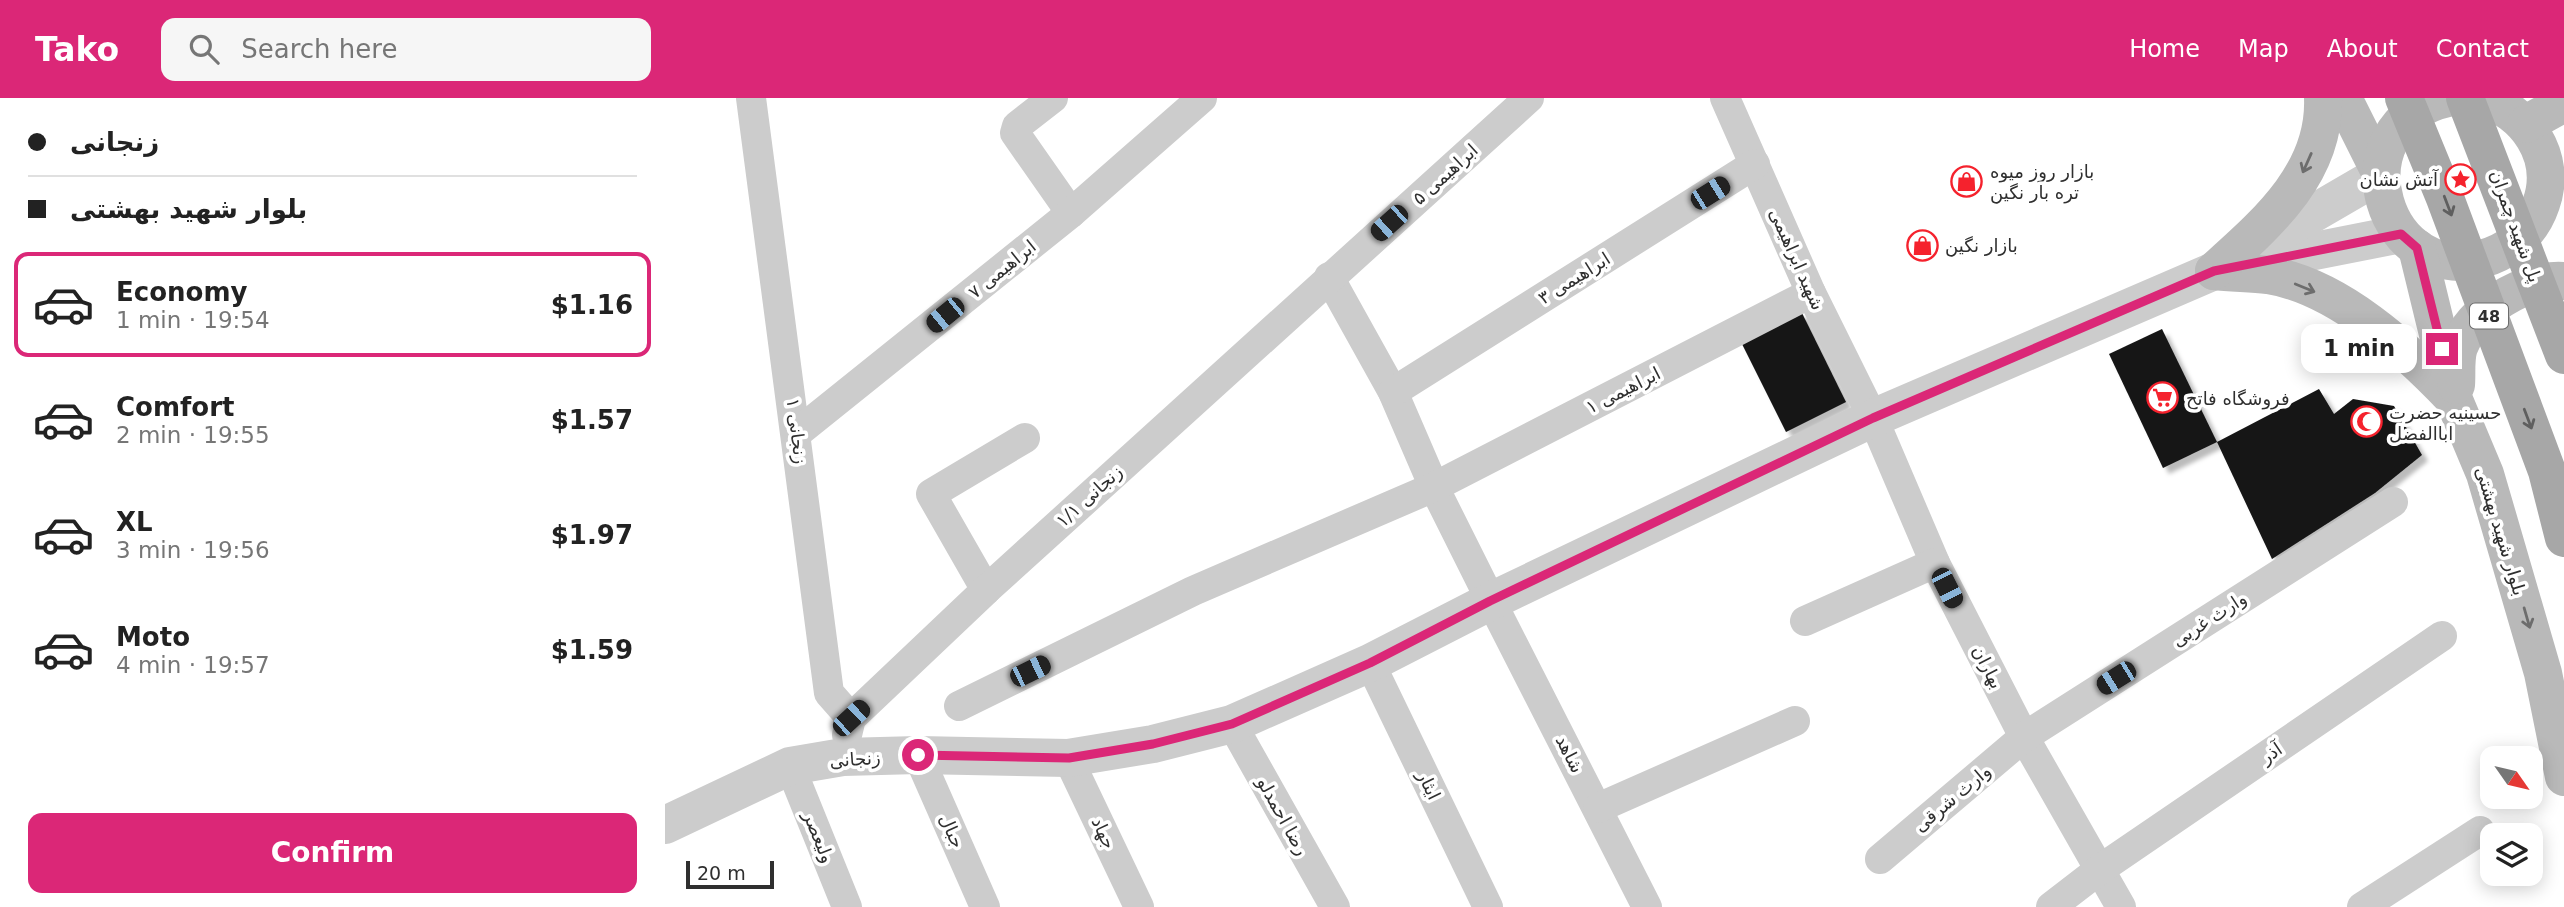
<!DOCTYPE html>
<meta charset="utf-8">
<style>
:root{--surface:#fff;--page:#f6f6f6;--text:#222;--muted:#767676;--line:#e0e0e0;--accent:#db2777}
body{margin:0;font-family:"DejaVu Sans",Vazirmatn,sans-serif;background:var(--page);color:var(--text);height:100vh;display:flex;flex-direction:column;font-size:26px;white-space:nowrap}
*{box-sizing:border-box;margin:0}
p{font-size:23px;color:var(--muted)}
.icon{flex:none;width:38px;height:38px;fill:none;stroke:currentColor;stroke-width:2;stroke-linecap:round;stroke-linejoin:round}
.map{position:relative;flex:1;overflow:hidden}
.sheet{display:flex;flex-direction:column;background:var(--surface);width:665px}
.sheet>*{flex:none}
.hud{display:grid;align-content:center;height:154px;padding:0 28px;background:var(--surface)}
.needle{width:46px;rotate:124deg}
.controls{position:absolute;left:1815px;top:648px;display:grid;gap:14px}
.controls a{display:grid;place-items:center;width:63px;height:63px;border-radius:14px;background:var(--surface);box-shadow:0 4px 18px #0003;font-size:35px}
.scale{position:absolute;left:21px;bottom:18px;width:88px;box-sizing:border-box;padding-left:7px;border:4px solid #2f2f2f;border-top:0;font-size:19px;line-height:24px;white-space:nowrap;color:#2f2f2f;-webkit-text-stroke:5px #fff;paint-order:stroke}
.end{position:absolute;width:32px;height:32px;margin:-16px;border:9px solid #db2777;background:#fff;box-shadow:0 0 0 4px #fff}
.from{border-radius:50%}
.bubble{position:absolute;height:49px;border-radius:14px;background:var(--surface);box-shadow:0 4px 18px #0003;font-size:23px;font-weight:700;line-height:49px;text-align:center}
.car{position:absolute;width:21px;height:42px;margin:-21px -10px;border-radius:9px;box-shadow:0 0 5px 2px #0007;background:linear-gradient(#222 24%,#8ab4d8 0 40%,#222 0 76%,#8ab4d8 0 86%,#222 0)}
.hud b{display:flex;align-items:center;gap:24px;height:66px;font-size:26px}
.hud b+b{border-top:2px solid var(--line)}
.hud i{width:18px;height:18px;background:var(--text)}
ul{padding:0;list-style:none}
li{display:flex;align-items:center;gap:21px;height:105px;margin:0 14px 10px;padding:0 14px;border:4px solid transparent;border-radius:14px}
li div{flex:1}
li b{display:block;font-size:26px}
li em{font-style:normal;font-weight:700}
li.on{border-color:var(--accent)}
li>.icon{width:63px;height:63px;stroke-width:1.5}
.button{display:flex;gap:14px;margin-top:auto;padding:14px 28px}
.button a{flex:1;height:80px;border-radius:14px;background:var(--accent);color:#fff;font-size:28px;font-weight:700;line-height:80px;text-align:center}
header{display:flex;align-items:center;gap:42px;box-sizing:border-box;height:98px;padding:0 35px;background:var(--accent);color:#fff}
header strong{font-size:33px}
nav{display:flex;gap:38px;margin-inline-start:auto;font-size:24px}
.search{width:490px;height:63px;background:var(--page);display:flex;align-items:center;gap:18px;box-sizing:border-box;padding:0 24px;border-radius:14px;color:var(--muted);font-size:26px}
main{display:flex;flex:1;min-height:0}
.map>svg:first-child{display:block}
.building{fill:#161616;filter:url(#shadow)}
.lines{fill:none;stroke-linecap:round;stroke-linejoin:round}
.minor{stroke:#ccc;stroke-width:30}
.tertiary{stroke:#ccc;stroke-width:38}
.secondary{stroke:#b9b9b9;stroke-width:38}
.primary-bridge{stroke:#a7a7a7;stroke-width:38}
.oneway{stroke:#6d6d6d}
.oneway2{stroke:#5f5f5f}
.route{stroke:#db2777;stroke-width:9}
.labels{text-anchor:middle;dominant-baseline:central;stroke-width:7;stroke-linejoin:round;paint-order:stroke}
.shield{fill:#fff;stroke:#6d6d6d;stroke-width:2}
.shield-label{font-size:16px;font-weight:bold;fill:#2f2f2f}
.poi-label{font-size:18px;fill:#2f2f2f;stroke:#fff;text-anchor:start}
.street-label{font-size:18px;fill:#2f2f2f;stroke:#fff}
</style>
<header>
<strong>Tako</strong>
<div class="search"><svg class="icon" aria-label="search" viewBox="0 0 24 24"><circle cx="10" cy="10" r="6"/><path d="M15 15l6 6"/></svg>Search here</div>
<nav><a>Home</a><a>Map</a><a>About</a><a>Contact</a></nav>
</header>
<main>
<section class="sheet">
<div class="hud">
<b><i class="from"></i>زنجانی</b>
<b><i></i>بلوار شهید بهشتی</b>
</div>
<ul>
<li class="on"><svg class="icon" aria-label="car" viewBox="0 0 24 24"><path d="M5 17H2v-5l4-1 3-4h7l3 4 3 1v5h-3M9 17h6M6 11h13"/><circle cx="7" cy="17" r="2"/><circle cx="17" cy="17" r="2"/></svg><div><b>Economy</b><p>1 min · 19:54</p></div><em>$1.16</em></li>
<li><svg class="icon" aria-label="car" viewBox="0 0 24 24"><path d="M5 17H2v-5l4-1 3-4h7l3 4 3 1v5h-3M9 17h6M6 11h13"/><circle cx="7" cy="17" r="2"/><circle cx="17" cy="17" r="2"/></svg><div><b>Comfort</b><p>2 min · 19:55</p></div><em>$1.57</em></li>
<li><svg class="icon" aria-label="car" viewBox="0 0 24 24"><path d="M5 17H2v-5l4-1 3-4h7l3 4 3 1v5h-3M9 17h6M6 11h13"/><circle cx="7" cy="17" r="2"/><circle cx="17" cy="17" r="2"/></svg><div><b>XL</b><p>3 min · 19:56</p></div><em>$1.97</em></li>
<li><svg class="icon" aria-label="car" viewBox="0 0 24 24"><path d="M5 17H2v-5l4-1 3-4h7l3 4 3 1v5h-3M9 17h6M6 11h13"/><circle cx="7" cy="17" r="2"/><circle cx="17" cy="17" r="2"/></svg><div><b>Moto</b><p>4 min · 19:57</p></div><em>$1.59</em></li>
</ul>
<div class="button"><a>Confirm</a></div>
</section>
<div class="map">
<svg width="1899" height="809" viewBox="0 0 1899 809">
<defs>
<filter id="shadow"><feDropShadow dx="6" dy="6" stdDeviation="2" flood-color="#0004"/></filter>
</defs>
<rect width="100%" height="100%" fill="#fff"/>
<!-- building -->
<g class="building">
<polygon points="1136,213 1181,304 1121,334 1076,244"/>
<polygon points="1497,231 1552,344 1498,370 1444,256"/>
<polygon points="1654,291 1669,316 1688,301 1729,308 1757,357 1710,395 1607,461 1552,344"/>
</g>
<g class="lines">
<!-- minor -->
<g class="minor">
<polyline points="86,0 164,595 186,620 182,637"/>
<polyline points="388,0 352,28 350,35 406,115"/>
<polyline points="1060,0 1146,195 1208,320 1270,465 1359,639 1456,809"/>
<polyline points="664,179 728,294 769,389 826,503 982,809"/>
<polyline points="728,294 1090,66"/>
<polyline points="132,335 406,115 537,0"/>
<polyline points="321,492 266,396 360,340"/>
<polyline points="1140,523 1270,465"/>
<polyline points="705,565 823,809"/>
<polyline points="294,608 528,493 769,389 1146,195"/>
<polyline points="186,620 321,492 864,0"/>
<polyline points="567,626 670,809"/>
<polyline points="253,657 320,809"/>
<polyline points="403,660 474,809"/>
<polyline points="125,668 182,809"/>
<polyline points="933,710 1130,623"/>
<polyline points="1215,761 1359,639 1728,404"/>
<polyline points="1386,809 1434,772 1777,538"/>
<polyline points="1697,809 1815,733"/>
</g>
<!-- tertiary -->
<g class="tertiary">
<polyline points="1579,167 1736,136"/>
<polyline points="0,727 125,668 178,659 253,657 403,660 488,646 567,626 705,565 826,503 1208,320 1549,173 1716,76"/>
</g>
<!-- secondary -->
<g class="secondary">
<polyline points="1678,0 1716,76"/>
<path d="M1783,0c-116,26 -66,197 43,158 24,-9 42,-28 50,-52 17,-47 -15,-94 -61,-106"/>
<polyline points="1861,26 1899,5"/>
<polyline points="1752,150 1789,302 1820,376 1878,575 1899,679"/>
<path d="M1549,173c18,2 36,2 54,4 70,11 138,74 185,123"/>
<path d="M1549,173c51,-46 112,-97 109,-173"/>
<path d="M1791,287c1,-12 -1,-27 3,-38 15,-38 65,-69 105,-66"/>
</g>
<!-- primary-bridge -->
<g class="primary-bridge">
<polyline points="1739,0 1780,100 1882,373 1899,440"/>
<polyline points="1800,0 1899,257"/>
</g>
</g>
<!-- one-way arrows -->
<defs><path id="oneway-shaft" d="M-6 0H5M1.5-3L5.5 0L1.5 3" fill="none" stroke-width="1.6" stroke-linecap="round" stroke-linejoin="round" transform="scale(1.75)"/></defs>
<g class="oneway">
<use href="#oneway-shaft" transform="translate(1642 65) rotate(114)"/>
<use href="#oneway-shaft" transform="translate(1640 190) rotate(22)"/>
<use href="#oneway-shaft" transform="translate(1862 520) rotate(74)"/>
</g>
<g class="oneway2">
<use href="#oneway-shaft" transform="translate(1783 108) rotate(69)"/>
<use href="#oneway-shaft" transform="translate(1863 321) rotate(69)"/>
</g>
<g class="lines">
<!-- route -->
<polyline class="route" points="253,657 404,660 488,646 567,626 705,565 825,503 1208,320 1549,173 1736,136 1752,150 1777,251"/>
</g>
<!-- icons -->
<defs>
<symbol id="sight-ring" viewBox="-11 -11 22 22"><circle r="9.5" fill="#fff" stroke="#f5222d" stroke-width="1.5"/><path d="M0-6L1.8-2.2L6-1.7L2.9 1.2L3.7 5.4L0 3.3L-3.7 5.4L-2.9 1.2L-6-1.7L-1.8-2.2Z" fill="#f5222d"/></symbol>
<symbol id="shop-ring" viewBox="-11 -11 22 22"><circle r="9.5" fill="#fff" stroke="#f5222d" stroke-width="1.5"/><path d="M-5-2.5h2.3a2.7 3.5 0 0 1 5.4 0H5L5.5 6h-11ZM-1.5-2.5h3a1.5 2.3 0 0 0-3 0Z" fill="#f5222d"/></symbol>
<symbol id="supermarket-ring" viewBox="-11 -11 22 22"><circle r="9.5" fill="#fff" stroke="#f5222d" stroke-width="1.5"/><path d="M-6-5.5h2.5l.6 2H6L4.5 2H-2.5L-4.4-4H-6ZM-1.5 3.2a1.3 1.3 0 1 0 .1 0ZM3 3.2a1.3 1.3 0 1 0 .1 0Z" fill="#f5222d"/></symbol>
<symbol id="mosque-ring" viewBox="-11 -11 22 22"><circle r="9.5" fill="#fff" stroke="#f5222d" stroke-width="1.5"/><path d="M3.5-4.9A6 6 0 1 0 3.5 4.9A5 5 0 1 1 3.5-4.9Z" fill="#f5222d"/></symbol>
</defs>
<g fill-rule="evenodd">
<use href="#sight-ring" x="1778" y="64" width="35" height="35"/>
<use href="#shop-ring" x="1284" y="66" width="35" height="35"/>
<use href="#shop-ring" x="1240" y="130" width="35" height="35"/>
<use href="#supermarket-ring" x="1480" y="282" width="35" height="35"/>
<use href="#mosque-ring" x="1684" y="306" width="35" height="35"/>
</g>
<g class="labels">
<!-- shield labels -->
<rect class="shield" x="1805" y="205.5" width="38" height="25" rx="5"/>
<g class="shield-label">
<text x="1824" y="218">48</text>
</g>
<!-- poi labels -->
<g class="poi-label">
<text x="1325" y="73">بازار روز میوه<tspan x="1325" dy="21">تره بار نگین</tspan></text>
<text x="1773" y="81" text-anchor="end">آتش نشان</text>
<text x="1280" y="147">بازار نگین</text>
<text x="1521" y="300">فروشگاه فاتح</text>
<text x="1724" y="314">حسینیه حضرت<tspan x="1724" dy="21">اباالفضل</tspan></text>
</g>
<!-- street labels -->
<g class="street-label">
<text transform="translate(780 76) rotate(-42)">ابراهیمی ۵</text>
<text transform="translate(1851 128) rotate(70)">پل شهید چمران</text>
<text transform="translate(1132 161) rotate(66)">شهید ابراهیمی</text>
<text transform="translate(337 171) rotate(-39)">ابراهیمی ۷</text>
<text transform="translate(909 180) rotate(-32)">ابراهیمی ۳</text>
<text transform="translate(958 292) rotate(-27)">ابراهیمی ۱</text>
<text transform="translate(132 333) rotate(83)">زنجانی ۱</text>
<text transform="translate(424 398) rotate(-42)">زنجانی ۱/۱</text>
<text transform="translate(1836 433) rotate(73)">بلوار شهید بهشتی</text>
<text transform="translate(1544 521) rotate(-33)">وارث غربی</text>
<text transform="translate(1323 569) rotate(63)">بهاران</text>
<text transform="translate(1606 655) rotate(-34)">آذر</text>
<text transform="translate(905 656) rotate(63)">شاهد</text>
<text transform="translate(190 661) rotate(-4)">زنجانی</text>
<text transform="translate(764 687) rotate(64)">ایثار</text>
<text transform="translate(1287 700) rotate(-40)">وارث شرقی</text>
<text transform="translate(618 718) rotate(61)">رضا احمدلو</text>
<text transform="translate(287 733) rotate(66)">جبال</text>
<text transform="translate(439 735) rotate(65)">جهاد</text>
<text transform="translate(154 739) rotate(68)">ولیعصر</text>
</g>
</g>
</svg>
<div class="controls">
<a><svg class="needle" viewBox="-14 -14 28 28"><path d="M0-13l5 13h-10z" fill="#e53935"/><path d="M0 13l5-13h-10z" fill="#767676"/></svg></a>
<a><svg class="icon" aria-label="layers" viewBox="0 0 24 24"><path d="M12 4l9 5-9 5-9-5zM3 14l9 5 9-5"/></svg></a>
</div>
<div class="scale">20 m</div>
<i class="end from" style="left:253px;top:657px"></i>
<i class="end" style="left:1777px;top:251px"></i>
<div class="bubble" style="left:1636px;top:226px;width:116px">1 min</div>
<i class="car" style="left:1045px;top:95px;rotate:58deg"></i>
<i class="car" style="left:724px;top:125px;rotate:228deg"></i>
<i class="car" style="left:280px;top:217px;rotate:231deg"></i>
<i class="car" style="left:1282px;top:490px;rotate:153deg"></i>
<i class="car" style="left:365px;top:573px;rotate:64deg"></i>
<i class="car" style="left:1451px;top:580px;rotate:238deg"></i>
<i class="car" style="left:186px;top:620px;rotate:47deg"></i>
</div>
</main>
